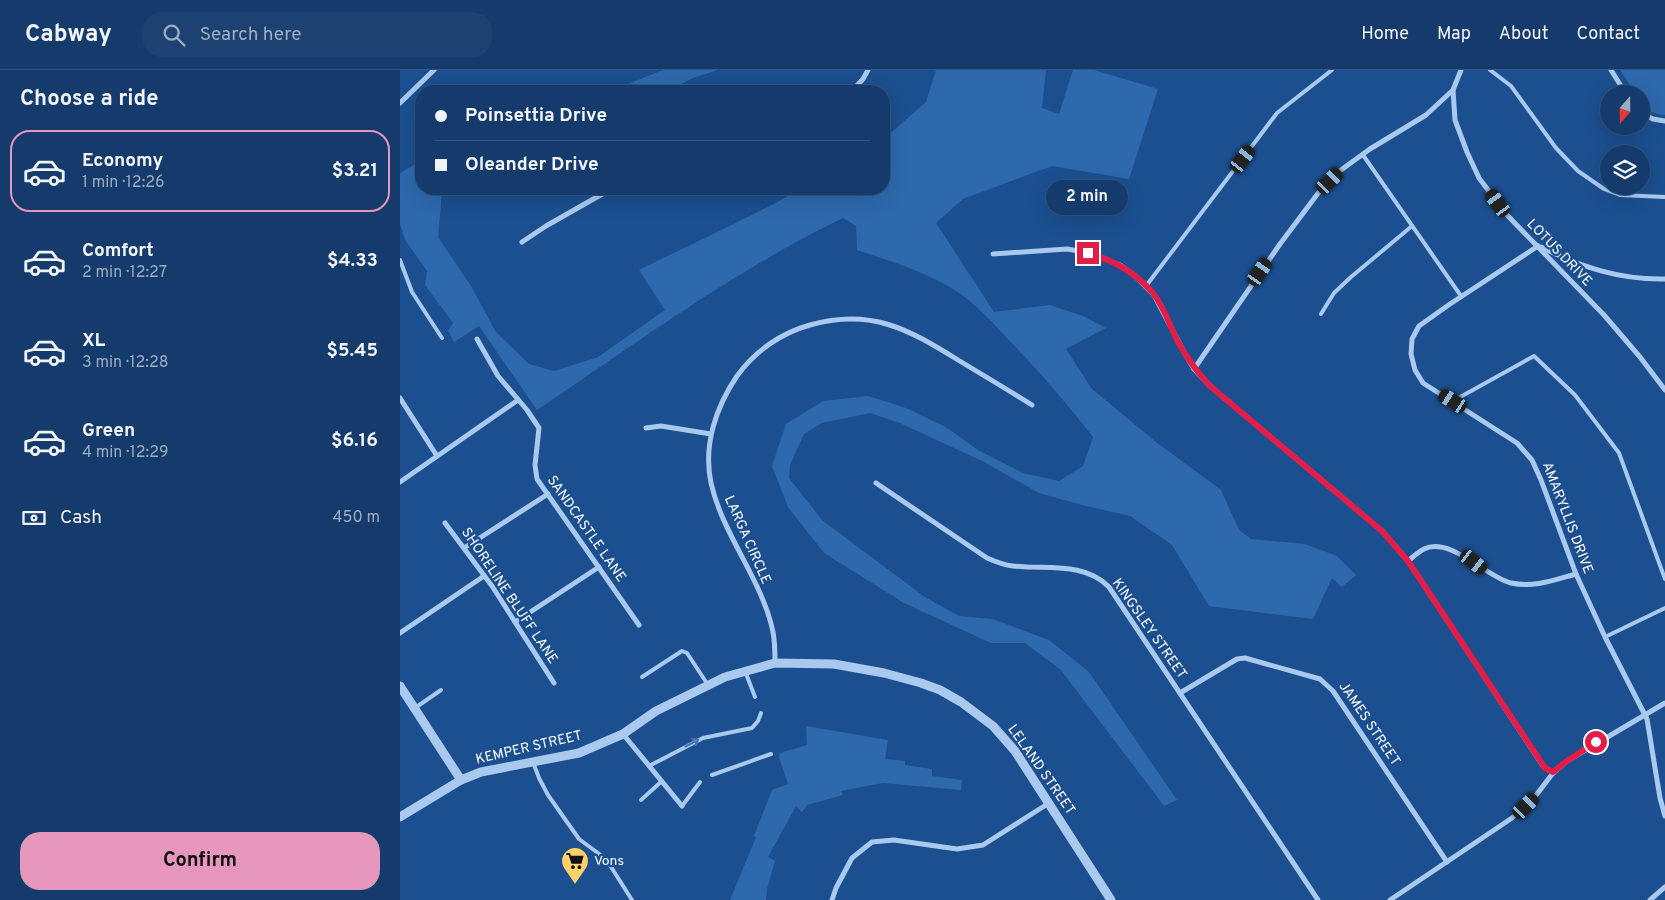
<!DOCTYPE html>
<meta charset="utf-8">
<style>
:root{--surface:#143b6b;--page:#1d4271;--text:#f1f3f6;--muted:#9dadc1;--line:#33557e;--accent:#e797bd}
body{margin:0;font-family:Overpass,sans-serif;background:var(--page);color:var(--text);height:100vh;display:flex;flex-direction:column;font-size:19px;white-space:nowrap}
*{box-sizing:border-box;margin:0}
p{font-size:16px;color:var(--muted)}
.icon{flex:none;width:28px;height:28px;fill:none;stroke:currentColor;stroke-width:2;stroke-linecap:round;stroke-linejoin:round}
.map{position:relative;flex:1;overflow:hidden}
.sheet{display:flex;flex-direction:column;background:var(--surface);width:400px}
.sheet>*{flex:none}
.hud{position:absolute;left:15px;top:15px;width:475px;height:110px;border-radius:20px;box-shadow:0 5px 20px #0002,0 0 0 1px var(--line);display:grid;align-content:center;height:110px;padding:0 20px;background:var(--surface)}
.needle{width:32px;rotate:200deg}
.buttons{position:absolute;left:1200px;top:15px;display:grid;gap:10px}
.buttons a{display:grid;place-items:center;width:50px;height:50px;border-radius:50%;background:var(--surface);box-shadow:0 5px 20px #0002,0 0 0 1px var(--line);font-size:25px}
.end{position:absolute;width:22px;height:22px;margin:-11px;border:6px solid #e11d48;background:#fff;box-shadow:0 0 0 2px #fff}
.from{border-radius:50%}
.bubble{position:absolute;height:35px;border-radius:18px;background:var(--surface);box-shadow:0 5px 20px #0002,0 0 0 1px var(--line);font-size:16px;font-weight:700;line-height:35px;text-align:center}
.car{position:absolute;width:15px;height:30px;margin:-15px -8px;border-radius:6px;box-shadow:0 0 4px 1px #0007;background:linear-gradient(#222 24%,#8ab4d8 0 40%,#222 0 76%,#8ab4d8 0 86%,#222 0)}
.hud b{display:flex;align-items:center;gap:18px;height:48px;font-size:19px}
.hud b+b{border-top:1px solid var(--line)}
.hud i{width:12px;height:12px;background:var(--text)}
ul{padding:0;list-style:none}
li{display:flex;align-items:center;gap:15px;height:82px;margin:0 10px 8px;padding:0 10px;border:2px solid transparent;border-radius:20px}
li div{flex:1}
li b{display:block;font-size:19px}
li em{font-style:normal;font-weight:700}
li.selected{border-color:var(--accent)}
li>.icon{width:45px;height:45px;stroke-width:1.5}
h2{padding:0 20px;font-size:22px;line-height:60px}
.pay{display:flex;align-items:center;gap:12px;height:55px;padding:0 20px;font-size:19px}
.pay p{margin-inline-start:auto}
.primary-button{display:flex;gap:10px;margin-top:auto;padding:10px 20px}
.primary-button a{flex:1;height:58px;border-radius:20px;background:var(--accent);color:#111;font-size:20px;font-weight:700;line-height:58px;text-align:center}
header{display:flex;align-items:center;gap:30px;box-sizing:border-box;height:70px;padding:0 25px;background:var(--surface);border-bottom:1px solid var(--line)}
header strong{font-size:24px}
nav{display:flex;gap:28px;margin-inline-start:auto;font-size:18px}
.search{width:350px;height:45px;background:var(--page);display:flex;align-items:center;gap:12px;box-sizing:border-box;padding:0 18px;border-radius:20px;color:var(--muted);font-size:19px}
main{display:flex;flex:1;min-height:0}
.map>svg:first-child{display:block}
.green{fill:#2e69ad}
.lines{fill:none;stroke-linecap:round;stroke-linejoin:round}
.service{stroke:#a9c9ee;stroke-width:4}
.minor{stroke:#a9c9ee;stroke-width:5}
.tertiary{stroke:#a9c9ee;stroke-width:9}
.oneway{stroke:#4674ac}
.route{stroke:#e11d48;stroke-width:6}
.labels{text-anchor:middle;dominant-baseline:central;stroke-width:4.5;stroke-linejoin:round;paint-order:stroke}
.street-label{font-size:14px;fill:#fff;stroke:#1b4f8f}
.poi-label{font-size:14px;fill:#fff;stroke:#1b4f8f;text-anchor:start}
</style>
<header>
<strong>Cabway</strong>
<div class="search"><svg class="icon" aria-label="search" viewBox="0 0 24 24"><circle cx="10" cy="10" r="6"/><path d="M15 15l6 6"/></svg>Search here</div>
<nav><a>Home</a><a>Map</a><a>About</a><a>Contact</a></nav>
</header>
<main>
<section class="sheet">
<h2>Choose a ride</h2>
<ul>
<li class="selected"><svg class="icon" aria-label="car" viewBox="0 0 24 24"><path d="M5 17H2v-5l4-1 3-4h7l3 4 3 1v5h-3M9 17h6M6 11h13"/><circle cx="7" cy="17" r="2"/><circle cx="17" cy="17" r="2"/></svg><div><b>Economy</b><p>1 min · 12:26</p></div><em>$3.21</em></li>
<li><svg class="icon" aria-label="car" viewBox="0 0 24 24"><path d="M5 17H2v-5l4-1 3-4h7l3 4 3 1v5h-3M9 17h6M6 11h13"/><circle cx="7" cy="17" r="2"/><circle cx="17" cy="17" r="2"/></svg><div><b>Comfort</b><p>2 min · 12:27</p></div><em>$4.33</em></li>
<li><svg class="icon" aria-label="car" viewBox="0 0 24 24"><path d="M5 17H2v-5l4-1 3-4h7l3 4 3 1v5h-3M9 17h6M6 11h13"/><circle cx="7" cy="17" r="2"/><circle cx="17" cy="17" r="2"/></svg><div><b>XL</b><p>3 min · 12:28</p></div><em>$5.45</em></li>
<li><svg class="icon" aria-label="car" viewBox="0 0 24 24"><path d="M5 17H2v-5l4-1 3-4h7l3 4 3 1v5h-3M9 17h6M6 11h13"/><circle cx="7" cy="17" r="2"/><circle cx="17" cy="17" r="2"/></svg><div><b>Green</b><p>4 min · 12:29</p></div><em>$6.16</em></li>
</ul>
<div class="pay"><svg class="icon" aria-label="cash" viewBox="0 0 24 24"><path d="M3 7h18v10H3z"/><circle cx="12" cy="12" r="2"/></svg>Cash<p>450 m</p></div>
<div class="primary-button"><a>Confirm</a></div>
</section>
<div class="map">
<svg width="1265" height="830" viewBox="0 0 1265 830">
<rect width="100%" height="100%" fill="#1b4f8f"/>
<!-- green -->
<g class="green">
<polygon points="263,0 318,0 293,8 279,15 278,21 243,21 241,18 233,21 210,21"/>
<path d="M536,0h110l-4,38 17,6 14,-44h21l64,19 -29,90 -77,-13 -89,33 -27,24 58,89 56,-7 33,11 23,12 -40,21 26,40 64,53 65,48 18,40 12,9 54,5 32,12 19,19 -14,12 -10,-9 -19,41 -104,-13 -37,-61 -42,-29 -48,-11 -43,-12 -55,-31 -84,-39 -30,-10 -48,10 -18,11 -14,31 -1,13 33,42 103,77 34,19 34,3 56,21 40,32 88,128 -13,6 -103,-136 -36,-27h-34l-87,-40 -80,-50 -36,-46 -16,-41 14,-42 37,-23 45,-5 38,12 40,19 32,23 45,23 36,8 24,-15 10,-29c-27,-35 -55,-67 -86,-99 -16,-17 -34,-37 -54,-49 -30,-18 -63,-28 -96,-39l-1,-24 -13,-8c-108,52 -206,125 -306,192l-58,-84 -25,16 -6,-11 5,-8 -28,-38 2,-14 -22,-31 -5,-16v-51l21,-12v28h23l-2,3 -4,45 33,49 25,46 33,32 25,7 44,-14 67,-47 -26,-40 135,-66 26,-15h84v-52l9,-6 33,-29z"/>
<path d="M1220,0h45v45c-13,0 -24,-8 -24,-21h-5z"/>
<polygon points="406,656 488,670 485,689 505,691 505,695 532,699 532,706 562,710 561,720 483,713 441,721 443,725 407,735 402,742 396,736 368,787 375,791 367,819 366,830 330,830 356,767 354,766 372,720 388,714 379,687 380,683 407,675"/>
</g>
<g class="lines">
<!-- service -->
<g class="service">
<polyline points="1090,0 1111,16 1156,78 1178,101 1204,119 1220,125 1265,127"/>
<polyline points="963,85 1061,226"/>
<polyline points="0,190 12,222 42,268"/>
<polyline points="746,216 877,43 932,0"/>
<polyline points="921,244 934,223 951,207 1012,156"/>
<polyline points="1053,331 1134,286 1175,325 1219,383 1265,509"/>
<polyline points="1205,567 1265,538"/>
<polyline points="345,601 355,627"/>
<polyline points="242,607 282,581 287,583 308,615"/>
<polyline points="15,638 41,620"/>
<polyline points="133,692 139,708 148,725 179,769 206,789 232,830"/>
<polyline points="249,696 303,668 352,658 358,651 361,643"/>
<polyline points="312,705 371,684"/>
<polyline points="241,730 262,711"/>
<polyline points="282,736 300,712"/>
</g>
<!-- minor -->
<g class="minor">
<polyline points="1211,0 1226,24"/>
<polyline points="1053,20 1055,50 1067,82 1079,108 1107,145 1204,245 1240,287 1265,320"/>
<polyline points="452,21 463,9 468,0"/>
<polyline points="0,33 34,0"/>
<polyline points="1241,43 1253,49 1265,51"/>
<polyline points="122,172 146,156 211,119"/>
<polyline points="1138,176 1050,234 1019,256 1012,269 1011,284 1015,300 1023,313 1117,373 1132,390 1141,410 1176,504 1205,567 1247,649 1260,728 1265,746"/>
<path d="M1141,177c40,20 79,33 124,32"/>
<polyline points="593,184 667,179 690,183 720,195 734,205 754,225 785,284 794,299 810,316 982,461 1008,491 1143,696 1153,703"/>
<polyline points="77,269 98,306 127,340 139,358 135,395 137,409 239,555"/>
<polyline points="794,299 880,174 919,122 941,100 970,79 1026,45 1053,20 1061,0"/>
<polyline points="0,328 37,386"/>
<polyline points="246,358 261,356 311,364"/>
<polyline points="0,412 118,330"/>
<path d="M476,413l111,75c9,4 17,7 26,8 32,4 71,-5 96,21l209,313"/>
<polyline points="45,453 92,516 154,613"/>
<polyline points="64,478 148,424"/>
<path d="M1008,491c5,-4 10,-9 16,-12 26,-13 62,28 87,34 23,5 43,-3 65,-9"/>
<polyline points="115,552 199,497"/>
<polyline points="0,563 84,506"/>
<path d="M375,593c0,-10 0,-21 -2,-31 -11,-53 -50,-96 -62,-149 -8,-38 5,-76 26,-107 18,-25 44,-43 73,-51 61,-17 98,4 148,35 25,15 50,30 74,45"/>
<polyline points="780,623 837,589 845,588 920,609 933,621 1047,792"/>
<polyline points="223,664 282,736"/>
<polyline points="432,830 436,818 452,788 472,772 494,770 557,779 583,775 649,733"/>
<polyline points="990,830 1112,748 1134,728 1153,703 1167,691 1265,633"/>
<polyline points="1250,830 1265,817"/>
</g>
<!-- tertiary -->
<g class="tertiary">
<polyline points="0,616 61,710"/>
<polyline points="0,747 61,710 81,702 179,683 223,664 256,641 325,607 375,593 434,594 484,603 521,613 540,620 561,632 593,656 615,681 711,830"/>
</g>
</g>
<!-- one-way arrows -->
<defs><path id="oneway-shaft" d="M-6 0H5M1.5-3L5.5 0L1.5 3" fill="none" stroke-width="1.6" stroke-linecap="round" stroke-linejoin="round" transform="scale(1.25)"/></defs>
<use class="oneway" href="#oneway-shaft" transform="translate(292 673) rotate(-28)"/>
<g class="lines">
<!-- route -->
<path class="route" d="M688,183c25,7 48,20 65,40 11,14 17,33 25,49 9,16 19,30 32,44l172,145 26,30 137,207 8,4 14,-11 29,-19"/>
</g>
<!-- icons -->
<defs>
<symbol id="supermarket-pin" viewBox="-11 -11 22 30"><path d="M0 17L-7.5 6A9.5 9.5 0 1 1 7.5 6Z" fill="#ffd166" stroke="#1b4f8f"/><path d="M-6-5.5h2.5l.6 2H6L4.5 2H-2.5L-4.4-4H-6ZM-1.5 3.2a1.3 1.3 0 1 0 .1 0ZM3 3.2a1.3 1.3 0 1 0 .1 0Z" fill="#111"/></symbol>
</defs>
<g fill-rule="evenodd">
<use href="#supermarket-pin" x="159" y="775" width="32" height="43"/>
</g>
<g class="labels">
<!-- street labels -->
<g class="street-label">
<text transform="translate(1159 183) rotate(46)">LOTUS DRIVE</text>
<text transform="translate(1167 448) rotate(69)">AMARYLLIS DRIVE</text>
<text transform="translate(186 459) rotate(55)">SANDCASTLE LANE</text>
<text transform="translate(347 470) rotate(66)">LARGA CIRCLE</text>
<text transform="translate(109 526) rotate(56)">SHORELINE BLUFF LANE</text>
<text transform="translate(749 559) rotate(55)">KINGSLEY STREET</text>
<text transform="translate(969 654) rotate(56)">JAMES STREET</text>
<text transform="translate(129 678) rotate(-13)">KEMPER STREET</text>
<text transform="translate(641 700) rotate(55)">LELAND STREET</text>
</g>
<!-- poi labels -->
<g class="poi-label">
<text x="194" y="791">Vons</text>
</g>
</g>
</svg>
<div class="buttons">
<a><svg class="needle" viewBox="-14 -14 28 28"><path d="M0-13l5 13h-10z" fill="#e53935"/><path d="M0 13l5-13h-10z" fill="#9dadc1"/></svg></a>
<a><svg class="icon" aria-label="layers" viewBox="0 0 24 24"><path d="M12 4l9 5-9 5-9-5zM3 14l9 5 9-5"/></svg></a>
</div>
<i class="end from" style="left:1196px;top:672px"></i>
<i class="end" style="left:688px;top:183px"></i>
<div class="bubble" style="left:646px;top:110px;width:82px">2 min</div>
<i class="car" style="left:843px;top:89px;rotate:37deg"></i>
<i class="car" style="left:930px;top:111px;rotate:45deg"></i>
<i class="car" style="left:1098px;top:133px;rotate:324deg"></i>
<i class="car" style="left:860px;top:202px;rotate:35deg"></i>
<i class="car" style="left:1053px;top:331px;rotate:302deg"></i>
<i class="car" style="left:1074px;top:492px;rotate:128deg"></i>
<i class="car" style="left:1126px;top:736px;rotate:45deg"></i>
<div class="hud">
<b><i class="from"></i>Poinsettia Drive</b>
<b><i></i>Oleander Drive</b>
</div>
</div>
</main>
